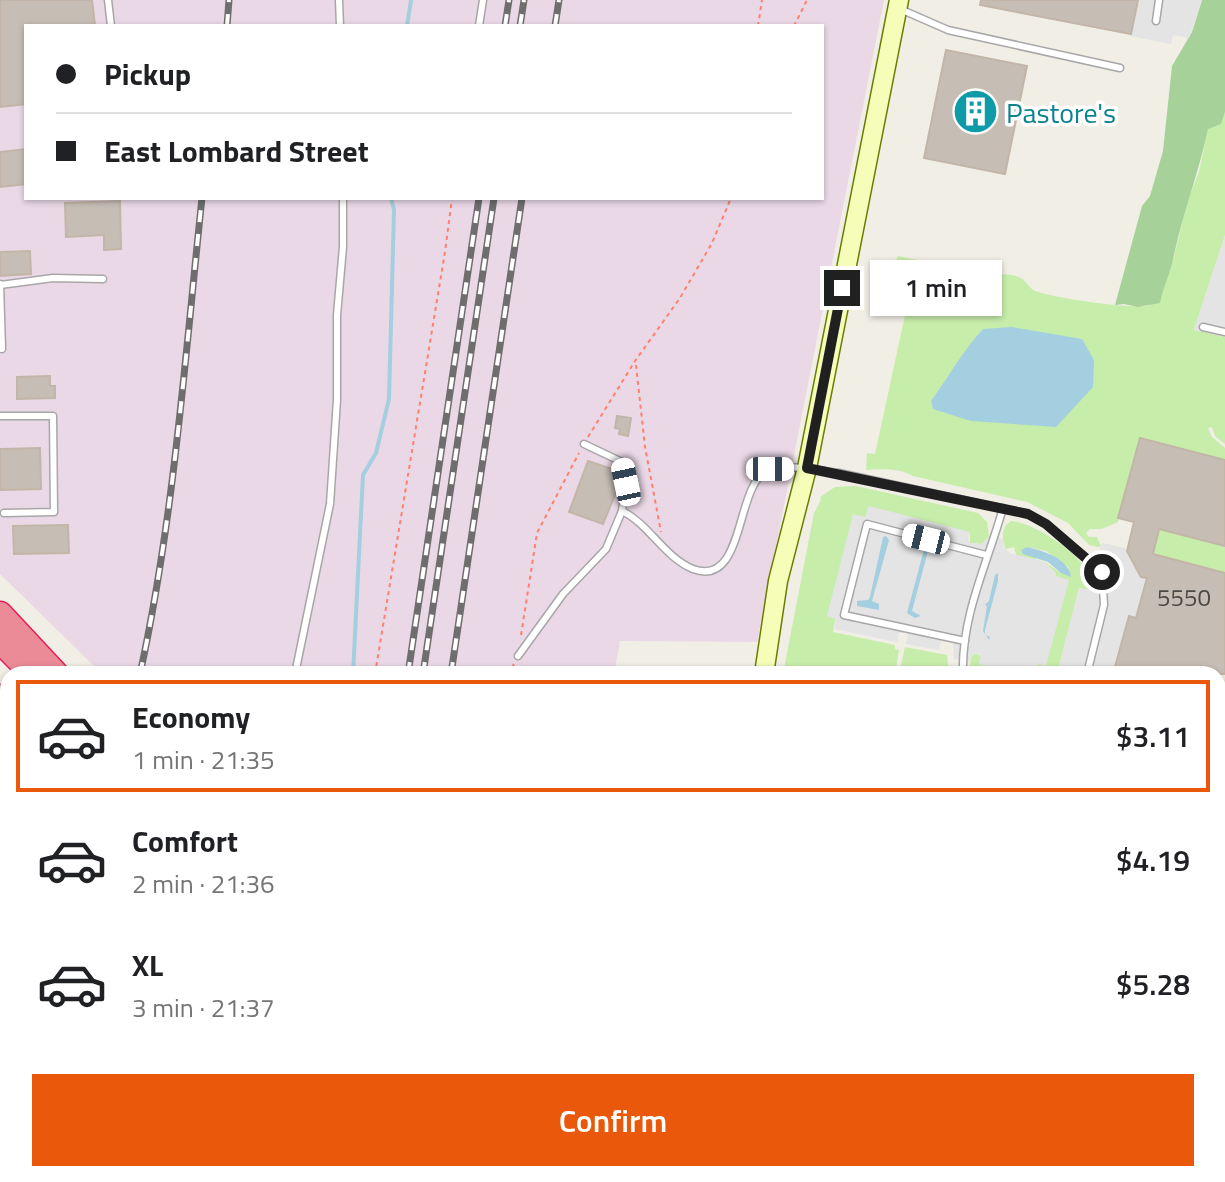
<!DOCTYPE html>
<meta charset="utf-8">
<style>
:root{--surface:#fff;--page:#f6f6f6;--text:#202124;--muted:#757577;--line:#e0e0e0;--accent:#ea580c}
body{margin:0;font-family:"Titillium Web",sans-serif;background:var(--page);color:var(--text);height:100vh;display:flex;flex-direction:column;font-size:30px;white-space:nowrap}
*{box-sizing:border-box;margin:0}
p{font-size:26px;color:var(--muted)}
.icon{flex:none;width:44px;height:44px;fill:none;stroke:currentColor;stroke-width:2;stroke-linecap:round;stroke-linejoin:round}
.map{position:relative;flex:1;overflow:hidden}
.drawer{position:absolute;left:0px;top:666px;width:1226px;height:516px;display:flex;flex-direction:column;background:var(--surface);border-radius:24px 24px 0 0;box-shadow:0 2px 6px #0004}
.drawer>*{flex:none}
.top-card{position:absolute;left:24px;top:24px;width:800px;height:176px;border-radius:0px;box-shadow:0 2px 6px #0004;display:grid;align-content:center;height:176px;padding:0 32px;background:var(--surface)}
.end{position:absolute;width:36px;height:36px;margin:-18px;border:10px solid #202020;background:#fff;box-shadow:0 0 0 4px #fff}
.from{border-radius:50%}
.bubble{position:absolute;height:56px;border-radius:0px;background:var(--surface);box-shadow:0 2px 6px #0004;font-size:26px;font-weight:600;line-height:56px;text-align:center}
.car{position:absolute;width:24px;height:48px;margin:-24px -12px;border-radius:10px;box-shadow:0 0 6px 2px #0007;background:linear-gradient(#fff 24%,#345 0 40%,#fff 0 76%,#345 0 86%,#fff 0)}
.top-card b{display:flex;align-items:center;gap:28px;height:76px;font-size:30px}
.top-card b+b{border-top:2px solid var(--line)}
.top-card i{width:20px;height:20px;background:var(--text)}
ul{padding:14px 0 0;list-style:none}
li{display:flex;align-items:center;gap:24px;height:112px;margin:0 16px 12px;padding:0 16px;border:4px solid transparent;border-radius:0px}
li div{flex:1}
li b{display:block;font-size:30px}
li em{font-style:normal;font-weight:600}
li.current{border-color:var(--accent)}
li>.icon{width:72px;height:72px;stroke-width:1.5}
.action{display:flex;gap:16px;margin-top:auto;padding:16px 32px}
.action a{flex:1;height:92px;border-radius:0px;background:var(--accent);color:#fff;font-size:32px;font-weight:600;line-height:92px;text-align:center}
.map>svg:first-child{display:block}
.industrial{fill:#ead8e6;fill-rule:evenodd}
.grass{fill:#c7edaa}
.forest{fill:#a6d299}
.parking{fill:#e4e4e4}
.water{fill:#a4cfe0}
.lines{fill:none;stroke-linecap:round;stroke-linejoin:round}
.stream{stroke:#a4cfe0;stroke-width:4}
.building{fill:#c6beb5;stroke:#c3b5a7;stroke-width:2}
.service-casing{stroke:#a7a7a7;stroke-width:9}
.minor-casing{stroke:#a7a7a7;stroke-width:15}
.secondary-casing{stroke:#697e00;stroke-width:21}
.motorway-casing{stroke:#e41e56;stroke-width:27}
.path{stroke:#ff8169;stroke-width:2;stroke-dasharray:4 4;stroke-linecap:butt}
.service{stroke:#fff;stroke-width:6}
.minor{stroke:#fff;stroke-width:12}
.secondary{stroke:#f5fdb8;stroke-width:18}
.motorway{stroke:#eb8b97;stroke-width:24}
.rail-casing{stroke:#6e6e6e;stroke-width:7}
.rail{stroke:#fff;stroke-width:4;stroke-dasharray:12;stroke-linecap:butt}
.route{stroke:#202020;stroke-width:10}
.labels{text-anchor:middle;dominant-baseline:central;stroke-width:7;stroke-linejoin:round;paint-order:stroke}
.number-label{font-size:24px;fill:#4a4845}
.culture-label{font-size:28px;fill:#0d838f;stroke:#fff;text-anchor:start}
</style>
<div class="map">
<svg width="1225" height="1182" viewBox="0 0 1225 1182">
<rect width="100%" height="100%" fill="#f1eee6"/>
<!-- industrial -->
<g class="industrial">
<path d="M0,0h884l-127,642 -137,-1 -6,33h-512l-102,-100zM26,26h796v172h-796z"/>
<polygon points="8,743 8,1174 480,1174 490,1182 0,1182 0,745"/>
</g>
<!-- grass -->
<g class="grass">
<path d="M1225,112v123l-31,95 31,7v107l-10,-8 -3,-9 -4,1 4,9 13,11v12l-85,-22 -22,84 -16,7h-12l-4,4 3,4h8l4,9 -3,1 -9,-2 -21,-22 -41,-21 -114,-26c-13,-8 -32,-7 -47,-6l1,-17 8,1 35,-162 -22,-13 10,-23 92,19c9,-2 23,-1 31,3 6,4 8,10 14,13 23,8 90,17 113,15l15,-17 11,-32 13,-55 12,-30 9,-44 13,-4z"/>
<polygon points="856,486 978,513 987,522 989,536 982,544 970,543 970,533 869,507 866,517 853,515 833,632 895,645 895,649 899,650 895,674 783,674 814,513 821,500 820,497 835,487"/>
<path d="M1011,521c26,2 73,35 82,60l-3,9 -11,-2 -22,86h-23l34,-93 -12,-5 -1,-4 -15,-13 21,14 8,-5 -23,-17 -19,-4 10,13 -21,-5 -2,-8 -8,2c-5,-9 -5,-22 5,-28z"/>
<polygon points="1159,529 1225,546 1225,573 1153,554"/>
<polygon points="905,647 947,655 949,674 899,674"/>
<polygon points="975,653 981,656 979,664 1031,674 969,674 971,657"/>
<polygon points="1225,789 1225,831 1218,833 1218,809"/>
<polygon points="1225,858 1225,953 1218,954 1218,863"/>
<polygon points="1218,1113 1221,1114 1220,1122 1225,1123 1225,1182 1211,1182 1211,1174 1218,1174"/>
<polygon points="1106,1174 1207,1174 1207,1182 1115,1182"/>
</g>
<!-- forest -->
<path class="forest" d="M1202,0h23v112l-4,12 -13,5c-9,43 -25,83 -34,126 -3,17 -11,32 -14,48l-22,4 -14,-3 -9,1 27,-99 8,-10 13,-45 9,-85 20,-34z"/>
<!-- parking -->
<g class="parking">
<polygon points="1138,0 1202,0 1189,38 1173,35 1171,44 1131,36"/>
<polygon points="1225,235 1225,337 1194,330"/>
<polygon points="869,506 970,532 968,540 970,543 982,544 989,536 1002,538 1004,547 1010,553 1041,561 1055,572 1056,576 1069,580 1046,666 1037,664 1034,674 1031,674 979,664 981,656 977,653 972,655 969,662 954,659 953,642 941,641 939,650 906,644 908,636 906,633 899,633 897,642 834,629 836,619 827,616 853,514 865,517"/>
<polygon points="1102,543 1125,548 1141,576 1147,578 1136,618 1129,616 1114,670 1109,669 1107,674 1057,674 1079,588 1090,590 1093,585 1090,574"/>
</g>
<!-- water -->
<g class="water">
<path d="M1012,327l70,12 12,21 -1,27 -37,40 -85,-6 -38,-12 -2,-8c17,-23 32,-51 52,-72z"/>
<polygon points="883,537 886,536 889,540 872,601 879,604 879,610 857,606 857,601 868,600 870,597"/>
<polygon points="925,546 928,551 912,611 921,616 915,618 907,613"/>
<path d="M1027,547c17,4 42,12 44,30l-10,-4 -13,-11 -25,-8 -2,-4z"/>
<polygon points="998,573 998,581 985,630 985,635 990,637 989,640 983,631 987,606 985,605 989,601 995,575"/>
</g>
<g class="lines">
<!-- stream -->
<g class="stream">
<polyline points="407,26 411,0"/>
<polyline points="353,674 363,475 376,453 389,399 394,210 391,198"/>
</g>
</g>
<!-- building -->
<g class="building">
<polygon points="0,0 92,0 95,26 26,26 26,104 0,107"/>
<polygon points="981,0 1138,0 1131,34 980,5"/>
<polygon points="946,50 1027,66 1005,174 924,158"/>
<polygon points="26,149 26,184 0,187 0,152"/>
<polygon points="120,201 121,249 104,250 104,235 66,237 65,203"/>
<polygon points="30,251 31,274 0,276 0,252"/>
<polygon points="50,376 50,386 55,386 55,398 17,399 17,377"/>
<polygon points="617,416 631,418 628,436 619,434 620,429 615,428"/>
<polygon points="1140,438 1225,460 1225,546 1159,529 1153,554 1225,573 1225,674 1113,674 1129,616 1136,618 1147,578 1141,577 1127,551 1134,522 1118,518"/>
<polygon points="40,448 41,489 0,490 0,449"/>
<polygon points="588,461 618,471 614,489 617,490 603,524 569,512"/>
<polygon points="68,525 69,553 14,554 13,526"/>
</g>
<g class="lines">
<defs>
<g id="service">
<polyline points="108,0 111,26"/>
<polyline points="339,0 340,26"/>
<polyline points="900,9 948,30 1120,68"/>
<polyline points="1156,21 1159,0"/>
<polyline points="479,26 483,0"/>
<polyline points="0,284 2,349"/>
<polyline points="0,285 53,278 103,279"/>
<polyline points="1203,327 1225,332"/>
<polyline points="0,416 53,416 54,512 4,513"/>
<path d="M584,444l38,18 4,20 -4,29c27,13 43,47 71,58 52,19 42,-81 73,-98 15,-9 55,0 73,2l189,41 18,10 56,48 2,33 -17,69"/>
<polyline points="965,641 844,615 867,524 986,555"/>
<polyline points="518,656 563,594 606,549 622,511"/>
<polyline points="295,674 330,504 337,400 337,315 343,247 343,198"/>
<path d="M963,674c-2,-58 25,-112 40,-166"/>
<polyline points="1218,788 1225,778"/>
<polyline points="2,984 8,984"/>
<polyline points="0,1141 8,1131"/>
<polyline points="10,1174 10,1182"/>
<polyline points="968,1174 977,1182"/>
<polyline points="1016,1174 1024,1182"/>
<polyline points="89,1182 98,1174"/>
<polyline points="821,1182 828,1174"/>
</g>
<polyline id="minor" points="1218,844 1225,842"/>
<g id="secondary">
<polyline points="764,674 778,581 807,468 899,0"/>
<polyline points="1077,1174 1086,1182"/>
</g>
<g id="motorway">
<polyline points="0,614 56,674"/>
<polyline points="0,641 33,674"/>
<polyline points="0,697 8,699"/>
<polyline points="0,732 8,730"/>
<polyline points="533,1174 541,1182"/>
<polyline points="568,1174 576,1182"/>
</g>
</defs>
<!-- service casing -->
<use href="#service" class="service-casing"/>
<!-- minor casing -->
<use href="#minor" class="minor-casing"/>
<!-- secondary casing -->
<use href="#secondary" class="secondary-casing"/>
<!-- motorway casing -->
<use href="#motorway" class="motorway-casing"/>
<!-- path -->
<g class="path">
<polyline points="758,26 762,0"/>
<polyline points="794,26 807,0"/>
<polyline points="636,365 645,447 661,532"/>
<polyline points="588,437 635,361 680,298 712,243 731,198"/>
<polyline points="521,635 537,533 579,453"/>
<polyline points="375,674 445,252 452,198"/>
<polyline points="508,674 514,664"/>
<polyline points="320,1174 321,1182"/>
<polyline points="1209,1174 1209,1182"/>
<polyline points="423,1182 424,1174"/>
</g>
<!-- service -->
<use href="#service" class="service"/>
<!-- minor -->
<use href="#minor" class="minor"/>
<!-- secondary -->
<use href="#secondary" class="secondary"/>
<!-- motorway -->
<use href="#motorway" class="motorway"/>
<defs>
<g id="rail">
<polyline points="227,26 229,0"/>
<polyline points="505,26 509,0"/>
<polyline points="520,26 524,0"/>
<polyline points="555,26 559,0"/>
<path d="M140,674c34,-156 45,-317 62,-476"/>
<polyline points="408,674 479,198"/>
<polyline points="423,674 494,198"/>
<polyline points="451,674 522,198"/>
<polyline points="0,1042 8,1029"/>
<polyline points="353,1182 354,1174"/>
<polyline points="379,1182 380,1174"/>
</g>
</defs>
<!-- rail casing -->
<use href="#rail" class="rail-casing"/>
<!-- rail -->
<use href="#rail" class="rail"/>
</g>
<g class="lines">
<!-- route -->
<polyline class="route" points="842,288 807,468 1028,514 1046,524 1102,572"/>
</g>
<!-- icons -->
<defs>
<symbol id="building-disc" viewBox="-11 -11 22 22"><circle r="9.5" fill="#0f9aa8" stroke="#fff"/><path d="M-4-6H4V6H1V3H-1V6H-4ZM-2.5-4.3h1.7v1.8h-1.7ZM.8-4.3h1.7v1.8H.8ZM-2.5-1h1.7V.8h-1.7ZM.8-1h1.7V.8H.8Z" fill="#fff"/></symbol>
</defs>
<g fill-rule="evenodd">
<use href="#building-disc" x="950" y="86" width="51" height="51"/>
</g>
<g class="labels">
<!-- number labels -->
<g class="number-label">
<text x="1184" y="597">5550</text>
</g>
<!-- culture labels -->
<g class="culture-label">
<text x="1006" y="112">Pastore's</text>
</g>
</g>
</svg>
<i class="end from" style="left:1102px;top:572px"></i>
<i class="end" style="left:842px;top:288px"></i>
<div class="bubble" style="left:870px;top:260px;width:132px">1 min</div>
<i class="car" style="left:770px;top:469px;rotate:90deg"></i>
<i class="car" style="left:626px;top:482px;rotate:348deg"></i>
<i class="car" style="left:926px;top:539px;rotate:284deg"></i>
<div class="top-card">
<b><i class="from"></i>Pickup</b>
<b><i></i>East Lombard Street</b>
</div>
<section class="drawer">
<ul>
<li class="current"><svg class="icon" aria-label="car" viewBox="0 0 24 24"><path d="M5 17H2v-5l4-1 3-4h7l3 4 3 1v5h-3M9 17h6M6 11h13"/><circle cx="7" cy="17" r="2"/><circle cx="17" cy="17" r="2"/></svg><div><b>Economy</b><p>1 min · 21:35</p></div><em>$3.11</em></li>
<li><svg class="icon" aria-label="car" viewBox="0 0 24 24"><path d="M5 17H2v-5l4-1 3-4h7l3 4 3 1v5h-3M9 17h6M6 11h13"/><circle cx="7" cy="17" r="2"/><circle cx="17" cy="17" r="2"/></svg><div><b>Comfort</b><p>2 min · 21:36</p></div><em>$4.19</em></li>
<li><svg class="icon" aria-label="car" viewBox="0 0 24 24"><path d="M5 17H2v-5l4-1 3-4h7l3 4 3 1v5h-3M9 17h6M6 11h13"/><circle cx="7" cy="17" r="2"/><circle cx="17" cy="17" r="2"/></svg><div><b>XL</b><p>3 min · 21:37</p></div><em>$5.28</em></li>
</ul>
<div class="action"><a>Confirm</a></div>
</section>
</div>
